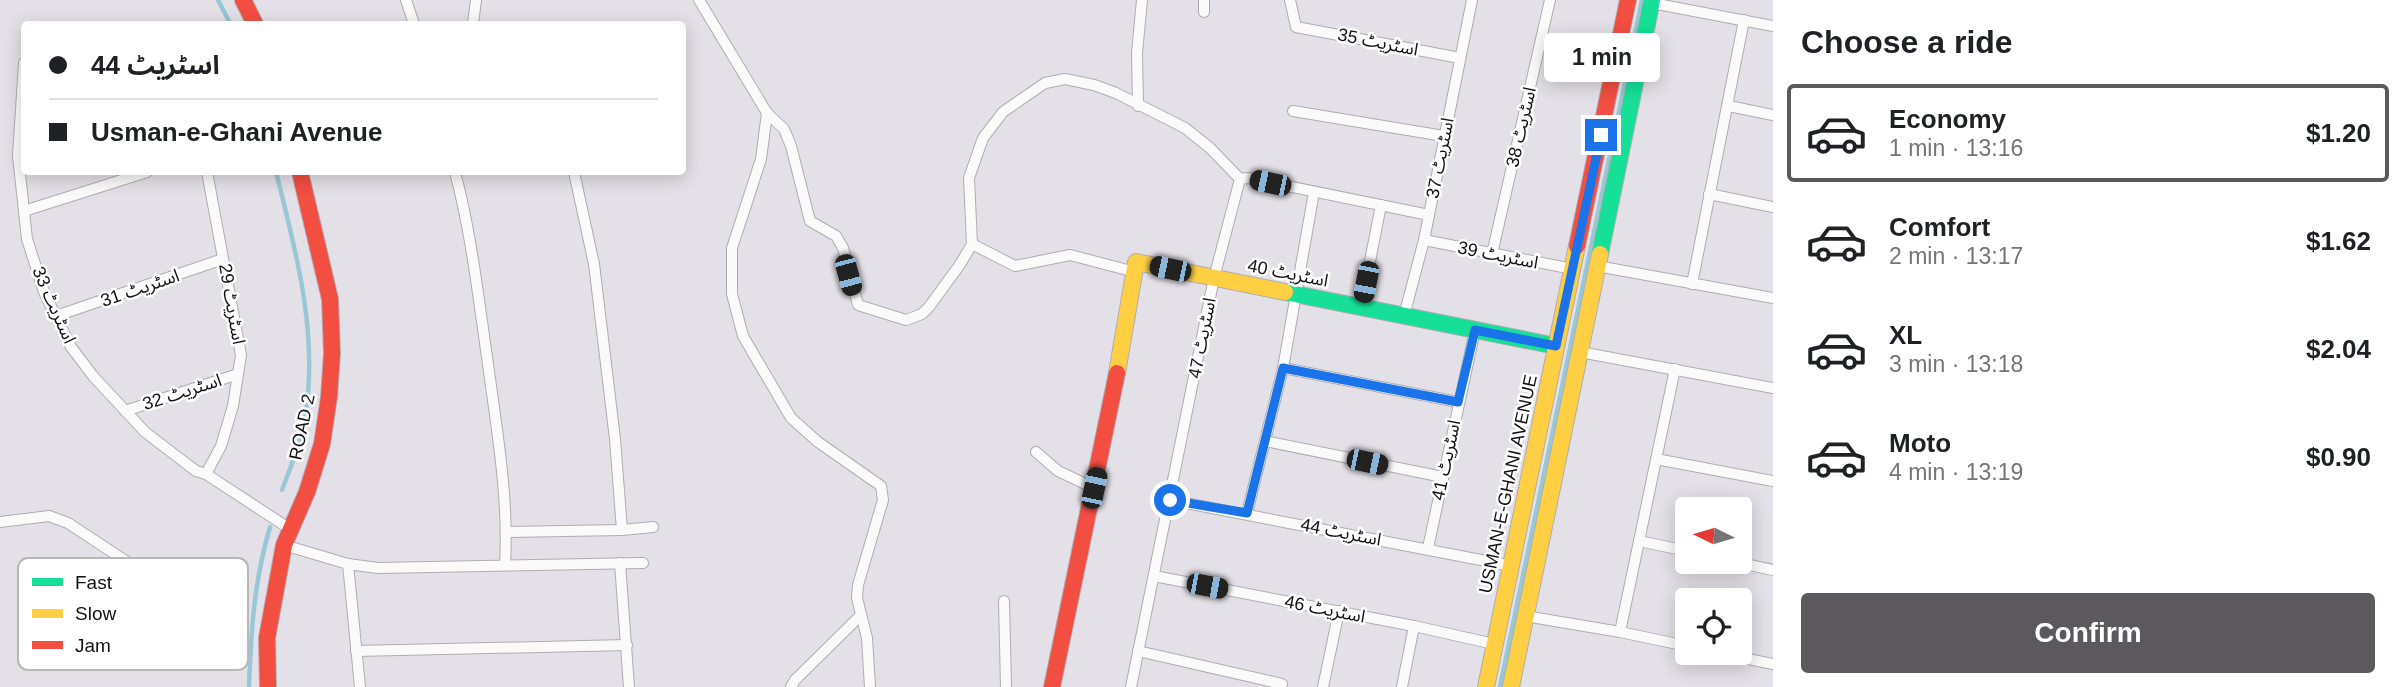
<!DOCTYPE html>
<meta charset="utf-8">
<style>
:root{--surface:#fff;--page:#f6f6f6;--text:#202124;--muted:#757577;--line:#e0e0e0;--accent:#5c595e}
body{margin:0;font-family:Arial,"Noto Sans Arabic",sans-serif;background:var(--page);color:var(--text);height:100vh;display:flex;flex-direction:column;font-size:26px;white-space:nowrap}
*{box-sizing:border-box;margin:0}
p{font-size:23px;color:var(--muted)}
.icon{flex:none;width:38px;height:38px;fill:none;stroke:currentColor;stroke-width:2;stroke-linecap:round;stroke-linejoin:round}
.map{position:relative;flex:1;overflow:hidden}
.details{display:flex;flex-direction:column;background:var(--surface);width:630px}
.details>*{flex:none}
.hud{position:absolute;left:21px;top:21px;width:665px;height:154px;border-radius:7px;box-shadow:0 4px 18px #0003;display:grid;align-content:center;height:154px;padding:0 28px;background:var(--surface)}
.needle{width:46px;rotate:275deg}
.tools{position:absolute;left:1675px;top:497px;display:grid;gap:14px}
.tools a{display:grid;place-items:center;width:77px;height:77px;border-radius:7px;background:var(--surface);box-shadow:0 4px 18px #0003;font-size:35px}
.end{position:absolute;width:32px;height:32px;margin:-16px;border:9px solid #1a73e8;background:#fff;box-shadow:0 0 0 4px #fff}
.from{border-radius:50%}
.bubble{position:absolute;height:49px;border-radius:7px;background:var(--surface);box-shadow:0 4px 18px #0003;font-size:23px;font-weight:800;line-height:49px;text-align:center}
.car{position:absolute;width:21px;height:42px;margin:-21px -10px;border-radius:9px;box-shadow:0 0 5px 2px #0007;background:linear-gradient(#222 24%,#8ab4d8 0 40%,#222 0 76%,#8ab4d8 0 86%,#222 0)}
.hud b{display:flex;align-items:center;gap:24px;height:66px;font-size:26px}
.hud b+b{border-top:2px solid var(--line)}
.hud i{width:18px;height:18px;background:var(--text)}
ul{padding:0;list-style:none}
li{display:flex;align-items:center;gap:21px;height:98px;margin:0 14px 10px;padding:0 14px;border:4px solid transparent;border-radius:7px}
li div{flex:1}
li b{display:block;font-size:26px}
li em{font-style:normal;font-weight:800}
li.on{border-color:var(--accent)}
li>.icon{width:63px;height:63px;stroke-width:1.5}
h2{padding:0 28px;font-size:32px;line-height:84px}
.button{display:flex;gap:14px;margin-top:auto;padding:14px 28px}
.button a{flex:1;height:80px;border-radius:7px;background:var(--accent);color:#fff;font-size:28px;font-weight:800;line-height:80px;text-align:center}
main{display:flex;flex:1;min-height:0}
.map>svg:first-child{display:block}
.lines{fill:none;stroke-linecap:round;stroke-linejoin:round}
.stream{stroke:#98c8d6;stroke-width:4.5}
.street-casing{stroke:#afacb2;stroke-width:12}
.fast-casing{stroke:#afacb2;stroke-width:18}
.slow-casing{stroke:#afacb2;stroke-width:18}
.jam-casing{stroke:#afacb2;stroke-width:18}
.street{stroke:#fbfafb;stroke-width:10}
.fast{stroke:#16e098;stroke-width:16}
.slow{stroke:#ffcf43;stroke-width:16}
.jam{stroke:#f24e42;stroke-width:16}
.route{stroke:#1a73e8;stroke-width:9}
.labels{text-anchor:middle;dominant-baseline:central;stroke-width:5;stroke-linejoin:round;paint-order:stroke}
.street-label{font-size:18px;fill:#131014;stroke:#fff}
.key{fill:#fff;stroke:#b8b7b8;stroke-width:2}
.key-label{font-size:19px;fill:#131014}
</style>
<main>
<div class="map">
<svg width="1773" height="687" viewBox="0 0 1773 687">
<rect width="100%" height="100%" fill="#e4e0e7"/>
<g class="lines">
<!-- stream -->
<g class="stream">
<polyline points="218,0 230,23"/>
<path d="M276,172c20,79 43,164 29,245 -4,25 -14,49 -23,73"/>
<path d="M249,687c2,-56 5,-106 21,-160"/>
<polyline points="1500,687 1642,0"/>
</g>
<defs>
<g id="street">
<polyline points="406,0 414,24"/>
<polyline points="699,0 767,113 761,159 732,248 732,294 743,336 791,418 818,442 881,486 883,500 858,585 857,598 867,638 870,687"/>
<polyline points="1204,0 1204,12"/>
<polyline points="1290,0 1296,27 1460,58"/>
<polyline points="1652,3 1773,26"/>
<polyline points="473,24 476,0"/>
<polyline points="24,63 18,156 27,239 44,292 71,347 93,376 145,432 196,471 206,474 290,529"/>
<polyline points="1138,106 1137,53 1142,0"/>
<polyline points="1729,106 1773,115"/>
<polyline points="1293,111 1444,136"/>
<polyline points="767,113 784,129 791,146 810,221 836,236 843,248 858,305 906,320 922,314 929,307 961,263 972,244 969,178 983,138 1003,112 1045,83 1065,79 1094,85 1116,93 1185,128 1210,148 1240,179"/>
<path d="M455,172c16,60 23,123 32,185 9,68 22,139 18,208"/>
<polyline points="574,172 594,264 615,439 622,530"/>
<polyline points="1709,194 1773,207"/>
<polyline points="24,211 147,172"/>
<polyline points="1424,240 1573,269"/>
<polyline points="972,244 1015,266 1070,255 1135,272"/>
<polyline points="1492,254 1550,0"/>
<polyline points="1597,266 1773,298"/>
<polyline points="1692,284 1744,20"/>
<polyline points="1361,307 1381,205"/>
<polyline points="56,316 223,259"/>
<polyline points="1404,316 1424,240 1472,0"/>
<polyline points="1580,352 1773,388"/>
<polyline points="1283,368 1458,402"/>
<polyline points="125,411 238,374"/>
<polyline points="1265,441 1443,477"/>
<polyline points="1036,452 1058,471 1094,488"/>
<polyline points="1656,459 1773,481"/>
<polyline points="206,474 221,446 233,406 241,355 207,172"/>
<polyline points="1170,500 1512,566"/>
<polyline points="1247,513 1283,368 1314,192"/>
<polyline points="0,522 49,516 68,523 168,589"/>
<polyline points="507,532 622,530 653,527"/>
<polyline points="1639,541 1687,551"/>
<polyline points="284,545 348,564 378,568 643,563"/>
<polyline points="1428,548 1475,330"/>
<polyline points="1736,562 1773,570"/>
<polyline points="620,563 629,687"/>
<polyline points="348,564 360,687"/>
<polyline points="1154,576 1414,626 1494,644"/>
<polyline points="1004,601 1006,687"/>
<polyline points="1525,616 1620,632 1687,646"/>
<polyline points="1620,632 1675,369"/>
<polyline points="356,651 627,645"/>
<polyline points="1138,651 1282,684"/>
<polyline points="1719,653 1773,664"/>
<polyline points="791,687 795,680 861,615"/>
<polyline points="1131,687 1214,278 1240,179 1248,178 1429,215"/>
<polyline points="1323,687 1339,611"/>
<polyline points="1402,687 1414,626"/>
</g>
<g id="fast">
<polyline points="1600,254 1652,0"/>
<polyline points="1285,292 1556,346"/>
</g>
<g id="slow">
<polyline points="1117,373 1136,262 1285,292"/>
<polyline points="1486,687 1577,246"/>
<polyline points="1511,687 1600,254"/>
</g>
<g id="jam">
<polyline points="243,0 255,24"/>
<polyline points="1577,246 1628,0"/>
<polyline points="268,687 267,638 284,545 307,492 322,444 329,397 332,353 330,299 300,172"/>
<polyline points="1052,687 1117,373"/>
</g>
</defs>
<!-- street casing -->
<use href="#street" class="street-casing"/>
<!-- fast casing -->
<use href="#fast" class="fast-casing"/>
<!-- slow casing -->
<use href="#slow" class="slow-casing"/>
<!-- jam casing -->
<use href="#jam" class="jam-casing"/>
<!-- street -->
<use href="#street" class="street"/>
<!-- fast -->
<use href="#fast" class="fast"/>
<!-- slow -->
<use href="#slow" class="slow"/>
<!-- jam -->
<use href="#jam" class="jam"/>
</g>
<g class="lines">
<!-- route -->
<polyline class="route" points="1170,500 1247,513 1283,368 1458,402 1475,330 1556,346 1601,135"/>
</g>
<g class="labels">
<!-- street labels -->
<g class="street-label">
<text transform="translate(1378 42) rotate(11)">اسٹریٹ 35</text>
<text transform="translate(1521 127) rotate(-77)">اسٹریٹ 38</text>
<text transform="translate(1440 158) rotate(-79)">اسٹریٹ 37</text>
<text transform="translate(1498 255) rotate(11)">اسٹریٹ 39</text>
<text transform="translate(1288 273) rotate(11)">اسٹریٹ 40</text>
<text transform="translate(140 288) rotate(-19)">اسٹریٹ 31</text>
<text transform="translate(232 304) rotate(80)">اسٹریٹ 29</text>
<text transform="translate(54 305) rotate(66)">اسٹریٹ 33</text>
<text transform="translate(1202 338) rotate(-79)">اسٹریٹ 47</text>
<text transform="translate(182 392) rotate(-18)">اسٹریٹ 32</text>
<text transform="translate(302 427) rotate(-78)">ROAD 2</text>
<text transform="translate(1446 460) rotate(-78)">اسٹریٹ 41</text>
<text transform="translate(1508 484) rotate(-78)">USMAN-E-GHANI AVENUE</text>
<text transform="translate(1341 532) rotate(11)">اسٹریٹ 44</text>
<text transform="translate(1325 609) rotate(11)">اسٹریٹ 46</text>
</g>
</g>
<!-- legend -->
<rect x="18" y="558" width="230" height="112" rx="10" class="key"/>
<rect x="32" y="578" width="31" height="8" fill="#16e098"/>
<rect x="32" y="609" width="31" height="9" fill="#ffcf43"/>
<rect x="32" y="641" width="31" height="8" fill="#f24e42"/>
<g class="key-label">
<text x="75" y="589">Fast</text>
<text x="75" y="620">Slow</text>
<text x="75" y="652">Jam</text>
</g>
</svg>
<div class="tools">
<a><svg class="needle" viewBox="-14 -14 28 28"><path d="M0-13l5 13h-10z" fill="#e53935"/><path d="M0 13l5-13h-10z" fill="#757577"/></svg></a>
<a><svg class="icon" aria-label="locate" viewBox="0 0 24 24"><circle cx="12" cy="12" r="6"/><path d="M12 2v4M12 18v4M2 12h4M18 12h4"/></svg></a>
</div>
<i class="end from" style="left:1170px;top:500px"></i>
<i class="end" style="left:1601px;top:135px"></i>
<div class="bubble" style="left:1544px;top:33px;width:116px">1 min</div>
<i class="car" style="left:1270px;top:183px;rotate:282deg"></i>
<i class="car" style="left:1170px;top:269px;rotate:282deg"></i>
<i class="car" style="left:848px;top:275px;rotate:165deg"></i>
<i class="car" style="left:1366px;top:282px;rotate:191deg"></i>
<i class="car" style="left:1367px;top:462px;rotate:102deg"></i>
<i class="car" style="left:1094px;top:488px;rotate:12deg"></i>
<i class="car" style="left:1207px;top:586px;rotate:101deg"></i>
<div class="hud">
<b><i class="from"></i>اسٹریٹ 44</b>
<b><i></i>Usman-e-Ghani Avenue</b>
</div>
</div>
<section class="details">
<h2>Choose a ride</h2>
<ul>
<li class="on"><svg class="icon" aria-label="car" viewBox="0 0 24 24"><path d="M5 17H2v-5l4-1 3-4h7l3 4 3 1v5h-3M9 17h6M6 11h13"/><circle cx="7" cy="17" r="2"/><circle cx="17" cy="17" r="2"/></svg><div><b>Economy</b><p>1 min · 13:16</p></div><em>$1.20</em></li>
<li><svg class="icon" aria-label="car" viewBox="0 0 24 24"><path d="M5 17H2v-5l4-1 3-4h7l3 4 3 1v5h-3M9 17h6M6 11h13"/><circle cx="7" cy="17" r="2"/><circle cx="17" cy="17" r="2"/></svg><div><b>Comfort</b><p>2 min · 13:17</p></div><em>$1.62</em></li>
<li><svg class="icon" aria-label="car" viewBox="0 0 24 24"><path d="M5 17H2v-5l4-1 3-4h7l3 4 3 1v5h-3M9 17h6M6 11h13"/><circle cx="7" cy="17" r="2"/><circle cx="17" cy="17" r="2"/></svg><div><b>XL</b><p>3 min · 13:18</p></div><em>$2.04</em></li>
<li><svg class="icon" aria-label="car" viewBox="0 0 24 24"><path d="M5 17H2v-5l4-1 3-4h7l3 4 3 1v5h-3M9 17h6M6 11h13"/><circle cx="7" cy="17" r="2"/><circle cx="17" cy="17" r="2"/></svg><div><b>Moto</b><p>4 min · 13:19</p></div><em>$0.90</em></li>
</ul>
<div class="button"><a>Confirm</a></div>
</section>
</main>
